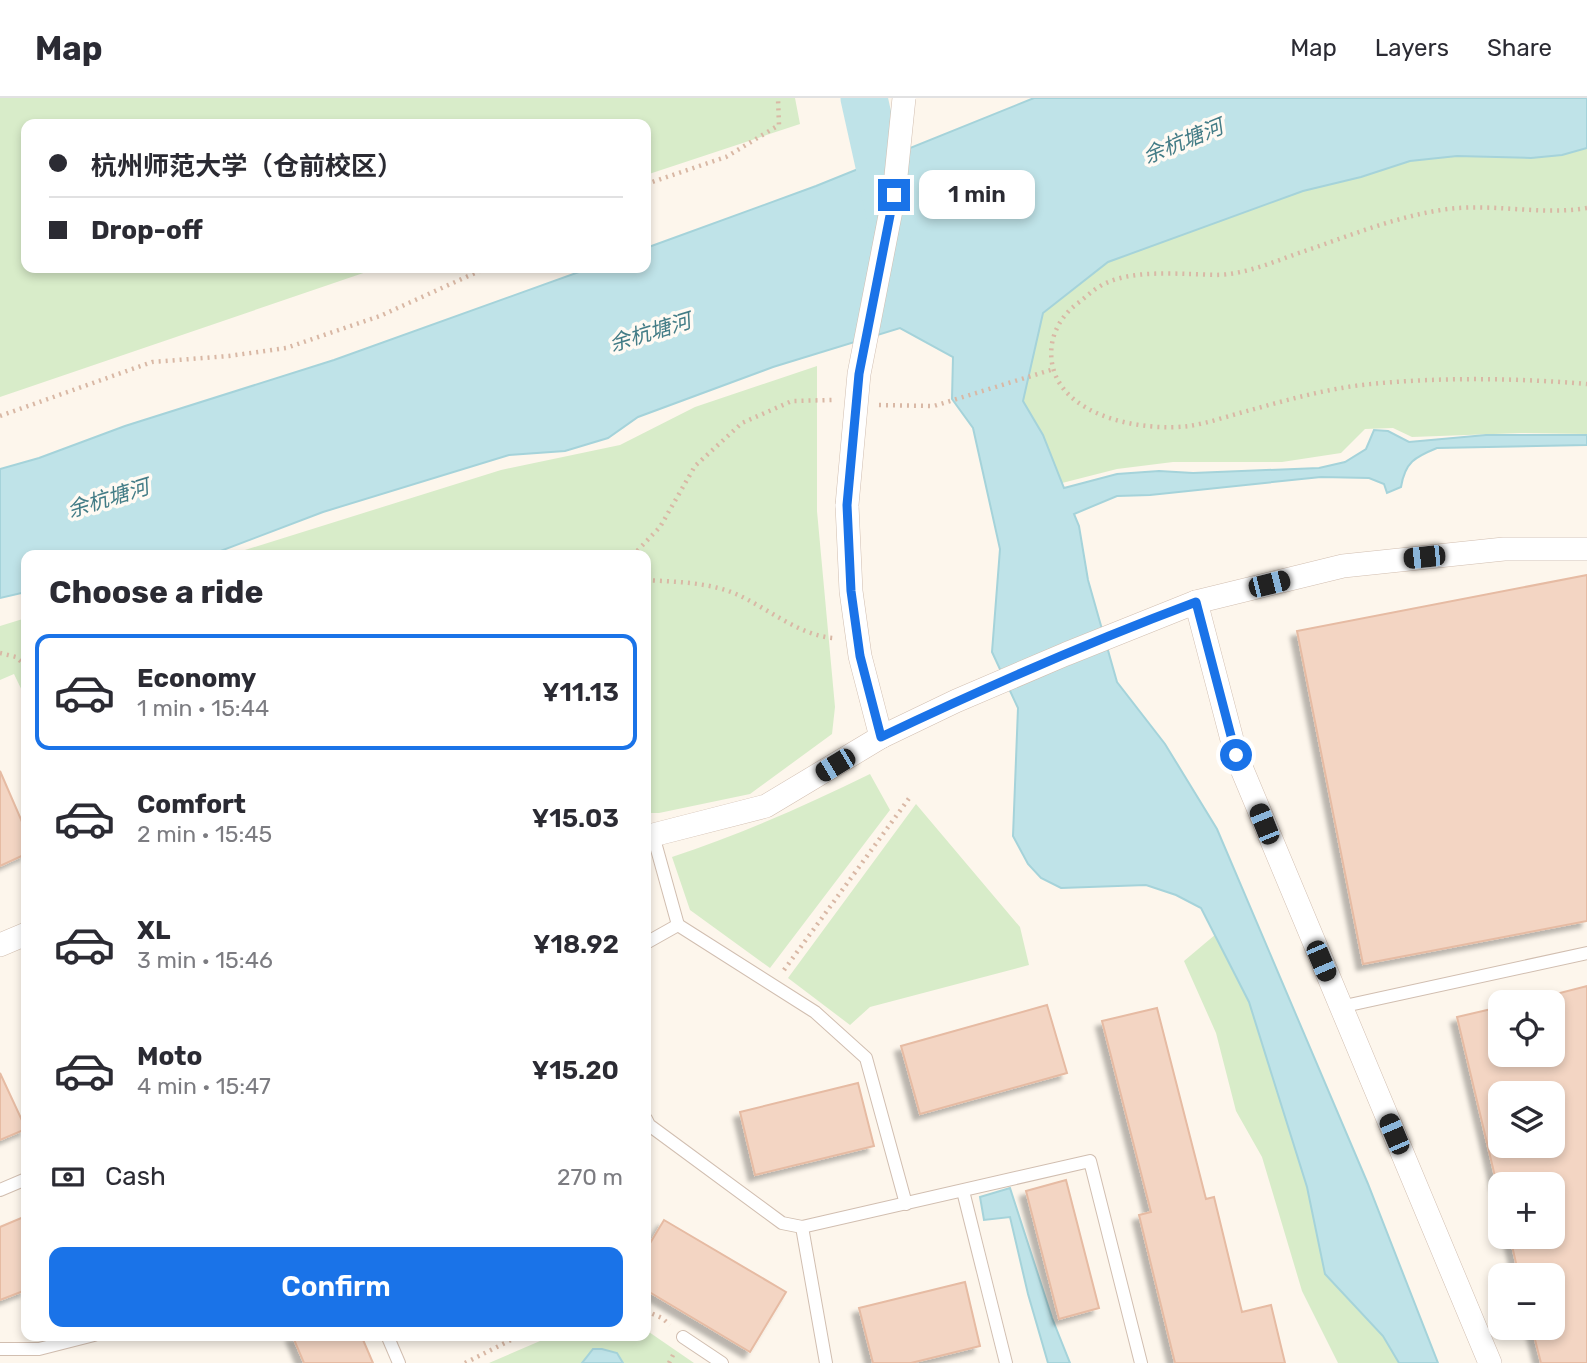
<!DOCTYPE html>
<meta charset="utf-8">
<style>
:root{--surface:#fff;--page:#f2f2f3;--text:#2b2b33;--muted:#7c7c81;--line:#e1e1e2;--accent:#1a73e8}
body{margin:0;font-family:Rubik,"Noto Sans SC",sans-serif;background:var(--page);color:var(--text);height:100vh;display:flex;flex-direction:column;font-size:26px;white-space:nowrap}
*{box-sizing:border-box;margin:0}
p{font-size:23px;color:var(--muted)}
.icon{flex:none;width:38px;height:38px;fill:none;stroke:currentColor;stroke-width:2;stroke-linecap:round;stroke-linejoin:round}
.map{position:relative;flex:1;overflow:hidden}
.drawer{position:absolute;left:21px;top:452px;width:630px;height:791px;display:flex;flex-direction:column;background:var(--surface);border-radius:14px;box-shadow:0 4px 10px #0003}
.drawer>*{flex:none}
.banner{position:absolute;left:21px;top:21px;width:630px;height:154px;border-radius:14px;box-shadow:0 4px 10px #0003;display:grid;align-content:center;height:154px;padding:0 28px;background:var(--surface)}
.tools{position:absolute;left:1488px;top:892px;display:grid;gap:14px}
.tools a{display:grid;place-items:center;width:77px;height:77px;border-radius:14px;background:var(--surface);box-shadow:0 4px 10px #0003;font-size:35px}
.end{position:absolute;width:32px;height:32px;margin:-16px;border:9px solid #1a73e8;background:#fff;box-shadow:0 0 0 4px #fff}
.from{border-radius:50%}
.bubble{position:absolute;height:49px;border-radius:14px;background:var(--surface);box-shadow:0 4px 10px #0003;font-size:23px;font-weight:600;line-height:49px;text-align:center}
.car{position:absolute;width:21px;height:42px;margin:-21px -10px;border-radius:9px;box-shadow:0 0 5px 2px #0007;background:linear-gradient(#222 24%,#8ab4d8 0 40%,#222 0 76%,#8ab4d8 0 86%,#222 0)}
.banner b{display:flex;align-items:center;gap:24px;height:66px;font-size:26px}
.banner b+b{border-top:2px solid var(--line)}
.banner i{width:18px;height:18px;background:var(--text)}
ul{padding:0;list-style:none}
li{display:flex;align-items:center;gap:21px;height:116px;margin:0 14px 10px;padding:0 14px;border:4px solid transparent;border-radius:14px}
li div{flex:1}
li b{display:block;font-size:26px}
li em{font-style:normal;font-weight:600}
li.on{border-color:var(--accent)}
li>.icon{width:63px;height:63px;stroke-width:1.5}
h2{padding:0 28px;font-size:32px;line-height:84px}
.pay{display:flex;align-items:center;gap:18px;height:77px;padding:0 28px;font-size:26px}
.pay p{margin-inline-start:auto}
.button{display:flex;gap:14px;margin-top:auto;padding:14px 28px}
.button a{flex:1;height:80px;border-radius:14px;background:var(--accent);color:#fff;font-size:28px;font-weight:600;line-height:80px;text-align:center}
header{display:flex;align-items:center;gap:42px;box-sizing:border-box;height:98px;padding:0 35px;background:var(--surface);border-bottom:2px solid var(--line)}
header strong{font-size:33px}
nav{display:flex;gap:38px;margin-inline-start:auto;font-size:24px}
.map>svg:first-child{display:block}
.green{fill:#d8ecc9}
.water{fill:#bfe3e8;stroke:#a5d3da;stroke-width:2}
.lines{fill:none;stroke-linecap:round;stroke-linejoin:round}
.river{stroke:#bfe3e8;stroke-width:47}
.building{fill:#f3d5c3;stroke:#e6bba3;stroke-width:2;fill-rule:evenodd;filter:url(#shadow)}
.service-casing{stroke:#d1beb0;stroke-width:14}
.minor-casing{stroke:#d1beb0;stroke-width:24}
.path{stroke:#d9b8a5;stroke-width:4.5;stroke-dasharray:2 5;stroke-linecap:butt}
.service{stroke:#fff;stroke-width:12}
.minor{stroke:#fff;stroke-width:23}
.minor-bridge-casing{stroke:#d1beb0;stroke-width:24;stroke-linecap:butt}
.minor-bridge{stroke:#fff;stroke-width:23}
.route{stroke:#1a73e8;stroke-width:9}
.labels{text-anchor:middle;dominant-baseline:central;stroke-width:7;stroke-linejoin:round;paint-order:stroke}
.water-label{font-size:21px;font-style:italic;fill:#437c86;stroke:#fffaf3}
</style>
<header>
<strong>Map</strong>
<nav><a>Map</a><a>Layers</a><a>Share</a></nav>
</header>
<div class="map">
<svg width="1587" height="1265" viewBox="0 0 1587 1265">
<defs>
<filter id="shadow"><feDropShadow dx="-6" dy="6" stdDeviation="2" flood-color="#0004"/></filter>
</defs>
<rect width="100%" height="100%" fill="#fdf6ec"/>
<!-- green -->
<g class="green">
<polygon points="0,0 795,0 800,26 646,77 646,26 26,26 26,170 378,170 0,299"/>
<polygon points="1587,50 1587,336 1521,335 1412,339 1393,330 1365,331 1341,355 1282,364 1173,364 1117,371 1062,385 1043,337 1023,303 1043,215 1108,164 1303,93 1361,79 1410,63 1457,58 1531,60 1562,57"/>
<polygon points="817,268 817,413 835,609 832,636 750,696 659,715 646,715 646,457 229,457 501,372 620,347 695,309"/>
<polygon points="26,520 26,601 14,576 0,582 0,528"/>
<path d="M870,676l20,36 -120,158 -80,-58 -18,-53c69,-23 133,-51 198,-83z"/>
<polygon points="916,706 1020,829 1029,867 870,909 850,927 788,880"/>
<polygon points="1216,836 1249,904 1307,1089 1325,1176 1383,1238 1399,1265 1338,1265 1302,1193 1262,1059 1236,1013 1216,935 1184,863"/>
<polygon points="646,1232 694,1265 489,1265 554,1237 646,1237"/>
</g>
<!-- water -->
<g class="water">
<path d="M1034,0h553v50l-25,7 -31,3 -74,-2 -47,5 -49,16 -58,14 -195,71 -65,51 -20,88 20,34 21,53 53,-14 42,-3 34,2 126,-5 26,-6 21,-13 8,-19 14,1 21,11 77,-7h101v10l-150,3c-22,9 -32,14 -36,39l-14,6 -3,-9 -15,-6 -48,-1 -171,18 -33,1 -43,18 5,12 9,54 29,102 48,62 52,85 151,355 70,179h-39l-16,-27 -58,-62 -18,-87 -58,-185 -48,-94 -25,-13 -30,-10 -85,3 -20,-10 -13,-14 -15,-28 5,-128 -26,-56 8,-103 -27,-121 -21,-29 1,-42 -53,-29 -127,39 -135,50 -30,21 -43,13 -56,4 -186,57 -113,43h-184v37l-26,6v-129l39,-11 86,-32 209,-66 256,-92h56v-20l170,-62z"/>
<polygon points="1010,1090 1052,1220 1070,1265 1048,1265 1028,1196 1010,1119 984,1122 980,1099"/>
<polygon points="593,1251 602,1251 617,1255 623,1265 582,1265"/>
</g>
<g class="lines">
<!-- river -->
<polyline class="river" points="864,0 892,126"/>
</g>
<!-- building -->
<g class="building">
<polygon points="1587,477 1587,823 1363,866 1297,533"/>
<polygon points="0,673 26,733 26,756 0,768"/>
<path d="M1587,888v377h-46l-9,-35h20v-52h-33l-9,-39h42v-52h-55l-40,-168 43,-10v48h52v-60zM1500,996h52v52h-52z"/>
<polygon points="1047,907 1067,975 920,1016 901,948"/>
<polygon points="1157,910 1206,1101 1214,1099 1242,1214 1271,1207 1285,1265 1175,1265 1139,1117 1151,1114 1102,923"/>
<polygon points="0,975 26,1031 0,1042"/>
<polygon points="858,985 874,1048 755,1077 740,1014"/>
<polygon points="1066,1082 1099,1210 1059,1221 1026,1093"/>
<polygon points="26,1118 26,1192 0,1202 0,1129"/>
<polygon points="664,1122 786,1194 750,1254 646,1192 646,1152"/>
<polygon points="965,1184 980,1248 911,1265 873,1265 859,1210"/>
<polygon points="292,1237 361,1237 373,1265 304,1265"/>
</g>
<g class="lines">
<defs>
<g id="service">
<polyline points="653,737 678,827"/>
<polyline points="646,845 678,827 815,914 866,960 906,1106"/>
<polyline points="1340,909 1587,855"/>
<polyline points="646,1021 649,1027 782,1125 802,1129 1090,1063 1141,1265"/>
<polyline points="0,1092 26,1081"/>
<polyline points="963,1093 1006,1265"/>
<polyline points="802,1129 826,1265"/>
<polyline points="387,1237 399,1265"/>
<polyline points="683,1239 722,1265"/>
<polyline points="0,1251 39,1251 94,1237"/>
</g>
<g id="minor">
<polyline points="847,407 851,493 860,558 881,639"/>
<polyline points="1196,504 1236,657 1490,1265"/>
<polyline points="646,737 653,737 766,708 881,639 956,603 1066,556 1196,504 1343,468 1504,451 1587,451"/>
<polyline points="0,847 26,836"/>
</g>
</defs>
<!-- service casing -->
<use href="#service" class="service-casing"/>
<!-- minor casing -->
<use href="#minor" class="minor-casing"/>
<!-- path -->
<g class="path">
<polyline points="646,86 726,59 779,27 778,0"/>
<path d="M1587,110c-49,8 -96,-6 -146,2 -50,8 -97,28 -145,44 -22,8 -44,17 -67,20 -13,2 -28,0 -41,0 -27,-1 -62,-2 -86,11 -9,5 -16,12 -24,18 -19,14 -30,36 -26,60 9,54 91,69 137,63 20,-3 42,-11 62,-16 39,-11 79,-22 120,-26 70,-7 145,-6 216,0"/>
<polyline points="879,307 934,308 1054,271"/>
<polyline points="0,318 152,264 229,258 286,250 380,218 486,170"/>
<polyline points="624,457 637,453 660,429 695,368 742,325 792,303 832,302"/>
<path d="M646,482c30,2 62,2 90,14 32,14 62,41 97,44"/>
<polyline points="0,555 16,559 26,568"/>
<polyline points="784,872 910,699"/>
<polyline points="646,1213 662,1220 670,1227"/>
<polyline points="465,1265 521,1237"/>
<polyline points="669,1265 675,1253"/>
</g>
<!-- service -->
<use href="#service" class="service"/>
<!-- minor -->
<use href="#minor" class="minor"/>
<defs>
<polyline id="minor-bridge" points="847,407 859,276 894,97 904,0"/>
</defs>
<!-- minor-bridge casing -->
<use href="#minor-bridge" class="minor-bridge-casing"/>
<!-- minor-bridge -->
<use href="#minor-bridge" class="minor-bridge"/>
</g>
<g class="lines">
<!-- route -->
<path class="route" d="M894,97l-35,179 -12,131 4,86 9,65 21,81c103,-49 208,-95 315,-135l40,153"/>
</g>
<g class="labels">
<!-- water labels -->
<g class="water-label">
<text transform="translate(1183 43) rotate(-22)">余杭塘河</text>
<text transform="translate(650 234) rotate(-17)">余杭塘河</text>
<text transform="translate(108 400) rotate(-17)">余杭塘河</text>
</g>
</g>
</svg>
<div class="tools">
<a><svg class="icon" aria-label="locate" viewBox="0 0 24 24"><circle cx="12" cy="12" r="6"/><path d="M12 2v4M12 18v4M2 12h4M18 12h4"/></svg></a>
<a><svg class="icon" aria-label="layers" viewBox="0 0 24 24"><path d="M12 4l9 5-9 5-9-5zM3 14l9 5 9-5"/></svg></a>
<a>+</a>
<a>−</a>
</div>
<i class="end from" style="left:1236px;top:657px"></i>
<i class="end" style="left:894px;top:97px"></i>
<div class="bubble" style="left:919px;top:72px;width:116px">1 min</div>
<i class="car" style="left:1424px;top:459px;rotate:264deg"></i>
<i class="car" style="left:1269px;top:486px;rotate:76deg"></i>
<i class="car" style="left:835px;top:667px;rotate:239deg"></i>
<i class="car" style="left:1264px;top:726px;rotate:338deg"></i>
<i class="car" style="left:1321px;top:863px;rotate:157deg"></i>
<i class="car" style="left:1394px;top:1036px;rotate:337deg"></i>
<div class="banner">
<b><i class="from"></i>杭州师范大学（仓前校区）</b>
<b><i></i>Drop-off</b>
</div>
<section class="drawer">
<h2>Choose a ride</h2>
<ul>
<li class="on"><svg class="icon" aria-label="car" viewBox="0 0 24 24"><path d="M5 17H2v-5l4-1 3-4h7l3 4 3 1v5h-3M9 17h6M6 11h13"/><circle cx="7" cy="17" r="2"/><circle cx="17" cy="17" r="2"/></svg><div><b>Economy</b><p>1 min · 15:44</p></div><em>¥11.13</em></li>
<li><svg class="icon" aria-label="car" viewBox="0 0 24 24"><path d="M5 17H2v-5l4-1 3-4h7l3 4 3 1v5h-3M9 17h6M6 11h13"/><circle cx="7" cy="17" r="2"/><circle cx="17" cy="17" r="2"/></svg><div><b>Comfort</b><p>2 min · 15:45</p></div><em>¥15.03</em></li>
<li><svg class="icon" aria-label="car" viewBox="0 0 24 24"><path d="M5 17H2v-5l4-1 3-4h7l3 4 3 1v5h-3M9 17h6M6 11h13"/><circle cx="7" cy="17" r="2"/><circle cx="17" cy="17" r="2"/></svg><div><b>XL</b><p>3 min · 15:46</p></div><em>¥18.92</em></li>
<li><svg class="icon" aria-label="car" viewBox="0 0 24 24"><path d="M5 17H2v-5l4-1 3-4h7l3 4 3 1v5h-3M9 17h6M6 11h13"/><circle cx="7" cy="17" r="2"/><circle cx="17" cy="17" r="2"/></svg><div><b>Moto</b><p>4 min · 15:47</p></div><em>¥15.20</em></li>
</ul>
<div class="pay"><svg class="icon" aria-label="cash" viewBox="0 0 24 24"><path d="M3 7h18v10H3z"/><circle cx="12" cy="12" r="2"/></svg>Cash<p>270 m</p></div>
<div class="button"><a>Confirm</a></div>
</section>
</div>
